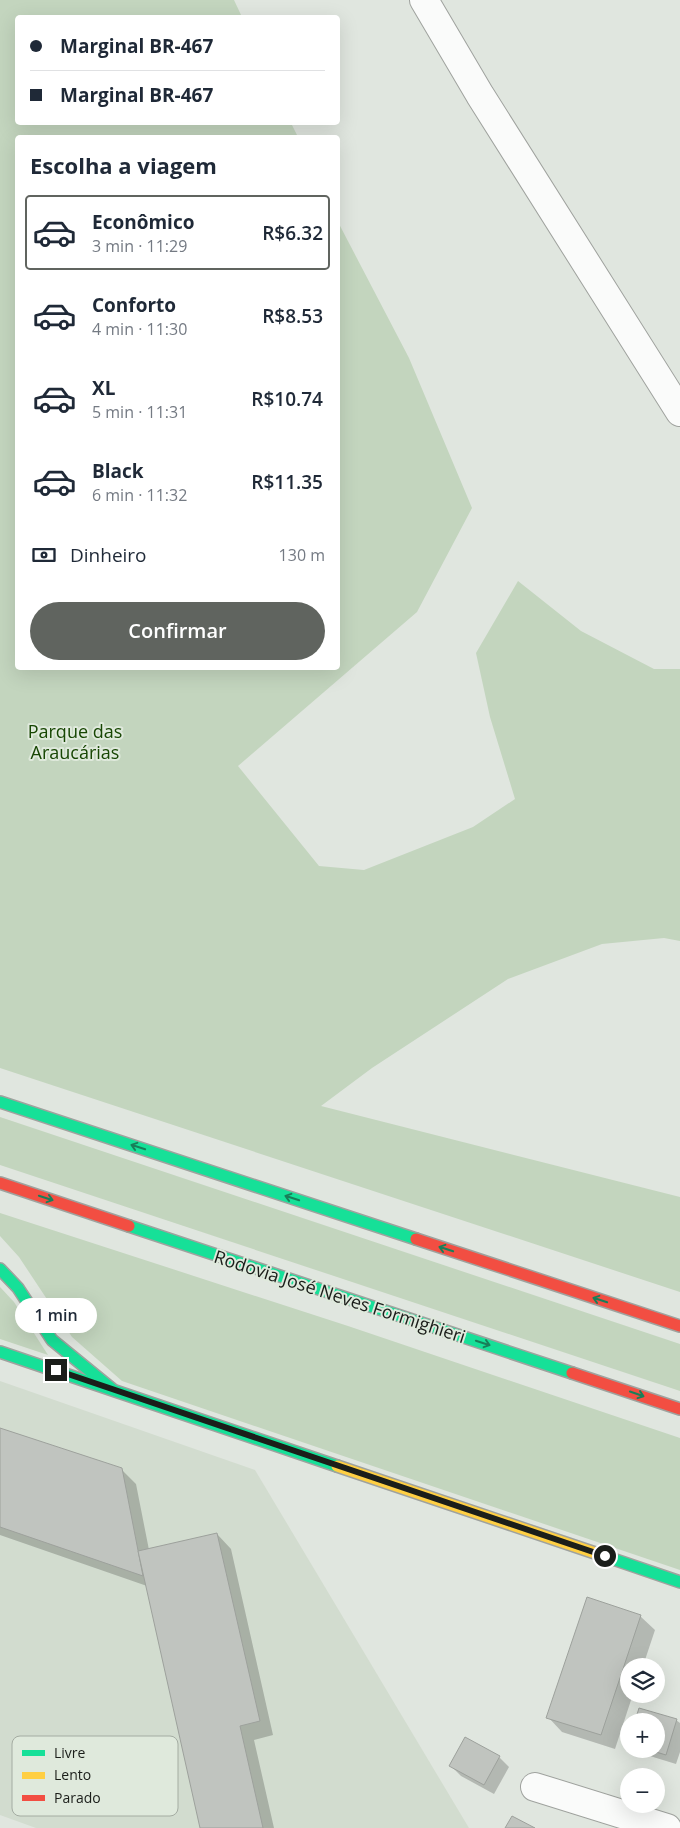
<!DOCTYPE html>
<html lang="pt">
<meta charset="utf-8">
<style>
:root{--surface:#fff;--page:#f6f6f7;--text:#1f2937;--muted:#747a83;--line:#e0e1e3;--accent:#60645f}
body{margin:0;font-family:"Open Sans",sans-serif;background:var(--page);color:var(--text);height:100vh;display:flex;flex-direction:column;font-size:19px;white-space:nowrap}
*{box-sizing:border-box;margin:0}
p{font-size:16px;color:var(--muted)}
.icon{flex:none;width:28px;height:28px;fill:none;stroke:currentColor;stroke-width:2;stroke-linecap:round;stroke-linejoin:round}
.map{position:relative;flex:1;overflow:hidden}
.sheet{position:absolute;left:15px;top:135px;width:325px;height:535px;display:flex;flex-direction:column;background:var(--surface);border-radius:5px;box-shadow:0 5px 20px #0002}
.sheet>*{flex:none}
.banner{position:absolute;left:15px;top:15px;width:325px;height:110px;border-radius:5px;box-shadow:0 5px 20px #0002;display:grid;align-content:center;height:110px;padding:0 15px;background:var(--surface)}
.controls{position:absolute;left:620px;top:1658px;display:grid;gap:10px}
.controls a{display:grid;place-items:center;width:45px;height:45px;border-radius:50%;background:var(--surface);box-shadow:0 5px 20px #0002;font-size:25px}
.end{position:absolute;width:22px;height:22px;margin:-11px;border:6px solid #1b1e1a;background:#fff;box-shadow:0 0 0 2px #fff}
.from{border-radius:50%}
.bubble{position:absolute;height:35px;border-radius:18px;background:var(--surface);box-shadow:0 5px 20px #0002;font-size:16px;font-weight:600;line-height:35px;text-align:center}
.banner b{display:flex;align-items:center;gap:18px;height:48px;font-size:19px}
.banner b+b{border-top:1px solid var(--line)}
.banner i{width:12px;height:12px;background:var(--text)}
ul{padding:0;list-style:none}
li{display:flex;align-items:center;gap:15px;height:75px;margin:0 10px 8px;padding:0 5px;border:2px solid transparent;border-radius:5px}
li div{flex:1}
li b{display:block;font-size:19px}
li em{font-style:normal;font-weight:600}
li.on{border-color:var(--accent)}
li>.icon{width:45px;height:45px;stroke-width:1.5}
h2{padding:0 15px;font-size:22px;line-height:60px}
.pay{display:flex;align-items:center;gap:12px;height:55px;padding:0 15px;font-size:19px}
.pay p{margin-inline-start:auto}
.action{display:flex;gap:10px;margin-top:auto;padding:10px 15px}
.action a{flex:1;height:58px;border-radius:30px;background:var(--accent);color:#fff;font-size:20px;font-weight:600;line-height:58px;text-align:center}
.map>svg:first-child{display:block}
.built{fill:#d2dccf}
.green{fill:#c3d5be}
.shadow{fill:#0003}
.building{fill:#c0c4bf;stroke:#9da19c}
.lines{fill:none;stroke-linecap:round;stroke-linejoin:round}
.street-casing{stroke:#9fa29e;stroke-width:30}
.fast-casing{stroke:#9fa29e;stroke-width:14}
.slow-casing{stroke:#9fa29e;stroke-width:14}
.jam-casing{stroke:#9fa29e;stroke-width:14}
.street{stroke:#fafbfa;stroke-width:28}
.fast{stroke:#16e098;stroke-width:11}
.slow{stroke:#ffcf43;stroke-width:11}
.jam{stroke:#f24e42;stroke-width:11}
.oneway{stroke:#187f59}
.route{stroke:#1b1e1a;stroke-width:6}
.labels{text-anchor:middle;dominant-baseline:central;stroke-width:4;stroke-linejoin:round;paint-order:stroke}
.park-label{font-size:18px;fill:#174603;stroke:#dfe9dc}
.street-label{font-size:18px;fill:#1b1e1a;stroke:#dfe9dc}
.key{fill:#dfe9dc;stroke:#a4aca2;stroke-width:1}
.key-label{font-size:14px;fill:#1b1e1a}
</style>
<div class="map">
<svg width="680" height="1828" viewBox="0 0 680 1828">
<rect width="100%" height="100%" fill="#e0e6df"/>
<!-- built -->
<polygon class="built" points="0,1381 255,1470 469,1828 36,1828 0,1815"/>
<!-- green -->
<g class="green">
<polygon points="0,0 234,0 242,17 18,18 18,122 291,123 298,137 18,138 18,668 338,668 338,222 409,358 472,508 417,612 238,766 319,866 364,870 473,827 515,799 490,717 476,653 518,581 581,631 654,669 680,669 680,941 664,938 602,944 508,979 372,1068 321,1106 680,1197 680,1292 0,1068"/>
<polygon points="0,1117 680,1344 680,1391 0,1165"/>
<polygon points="0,1213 348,1326 680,1438 680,1570 122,1381 72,1337 19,1257 0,1236"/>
<polygon points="0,1287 14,1302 48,1355 0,1339"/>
</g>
<!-- shadow -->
<g class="shadow">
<polygon points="0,1429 121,1469 136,1484 149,1550 217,1534 231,1549 273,1735 254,1740 274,1828 201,1828 147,1586 0,1535"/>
<polygon points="640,1616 655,1630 643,1666 629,1666 629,1694 633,1694 615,1749 562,1732 548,1717"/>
<polygon points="640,1709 676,1720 680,1723 680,1752 676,1764 640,1753 635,1749 656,1749 656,1721 636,1721"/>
<polygon points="499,1757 509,1767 494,1794 461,1776 451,1766"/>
</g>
<!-- building -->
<g class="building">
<polygon points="0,1428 122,1468 143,1576 0,1527"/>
<polygon points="217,1533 260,1721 240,1726 263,1828 200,1828 138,1551"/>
<polygon points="587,1597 641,1615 601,1735 546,1718"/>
<polygon points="639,1708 677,1719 666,1755 646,1749 656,1749 656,1721 635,1721"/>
<polygon points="465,1737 500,1756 484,1785 449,1766"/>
<polygon points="512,1816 535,1828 505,1828"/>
</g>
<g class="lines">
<defs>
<g id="street">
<polyline points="424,0 480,95 680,412"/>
<polyline points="535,1787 667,1828"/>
</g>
<g id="fast">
<polyline points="0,1102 416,1239"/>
<polyline points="129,1226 572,1373"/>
<polyline points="0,1269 18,1288 52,1340 112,1389"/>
<polyline points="0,1352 337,1466"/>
<polyline points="607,1557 680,1582"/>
</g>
<polyline id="slow" points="337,1466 607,1557"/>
<g id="jam">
<polyline points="0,1183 129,1226"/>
<polyline points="416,1239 680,1326"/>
<polyline points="572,1373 680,1409"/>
</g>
</defs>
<!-- street casing -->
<use href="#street" class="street-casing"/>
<!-- fast casing -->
<use href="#fast" class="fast-casing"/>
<!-- slow casing -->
<use href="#slow" class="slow-casing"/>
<!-- jam casing -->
<use href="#jam" class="jam-casing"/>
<!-- street -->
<use href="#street" class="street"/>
<!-- fast -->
<use href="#fast" class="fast"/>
<!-- slow -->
<use href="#slow" class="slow"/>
<!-- jam -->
<use href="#jam" class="jam"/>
</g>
<!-- one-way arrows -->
<defs><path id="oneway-shaft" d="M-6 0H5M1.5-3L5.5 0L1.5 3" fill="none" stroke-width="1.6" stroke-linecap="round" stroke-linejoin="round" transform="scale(1.25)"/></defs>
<g class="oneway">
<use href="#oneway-shaft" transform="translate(138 1147) rotate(-162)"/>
<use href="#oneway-shaft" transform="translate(46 1198) rotate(18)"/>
<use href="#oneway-shaft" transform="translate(292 1198) rotate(-162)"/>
<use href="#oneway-shaft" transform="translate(446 1249) rotate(-162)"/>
<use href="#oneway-shaft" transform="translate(600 1300) rotate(-162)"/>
<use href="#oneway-shaft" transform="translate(483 1343) rotate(18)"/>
<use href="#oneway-shaft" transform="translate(637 1394) rotate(19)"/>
</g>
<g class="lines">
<!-- route -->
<polyline class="route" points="56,1370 605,1556"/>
</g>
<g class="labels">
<!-- park labels -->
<g class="park-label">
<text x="75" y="731">Parque das<tspan x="75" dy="21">Araucárias</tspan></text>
</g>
<!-- street labels -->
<g class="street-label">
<text transform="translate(340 1296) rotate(18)">Rodovia José Neves Formighieri</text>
</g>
</g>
<!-- legend -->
<rect x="12" y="1736" width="166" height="80" rx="8" class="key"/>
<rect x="22" y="1750" width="23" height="6" fill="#16e098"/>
<rect x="22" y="1772" width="23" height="7" fill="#ffcf43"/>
<rect x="22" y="1795" width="23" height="6" fill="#f24e42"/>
<g class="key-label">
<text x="54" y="1758">Livre</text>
<text x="54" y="1780">Lento</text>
<text x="54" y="1803">Parado</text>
</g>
</svg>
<div class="controls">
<a><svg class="icon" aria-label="layers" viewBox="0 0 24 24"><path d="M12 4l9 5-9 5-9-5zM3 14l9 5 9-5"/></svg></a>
<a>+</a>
<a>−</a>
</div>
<i class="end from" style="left:605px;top:1556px"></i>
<i class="end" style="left:56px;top:1370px"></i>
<div class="bubble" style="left:15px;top:1298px;width:82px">1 min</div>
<div class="banner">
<b><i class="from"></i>Marginal BR-467</b>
<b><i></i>Marginal BR-467</b>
</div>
<section class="sheet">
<h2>Escolha a viagem</h2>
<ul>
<li class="on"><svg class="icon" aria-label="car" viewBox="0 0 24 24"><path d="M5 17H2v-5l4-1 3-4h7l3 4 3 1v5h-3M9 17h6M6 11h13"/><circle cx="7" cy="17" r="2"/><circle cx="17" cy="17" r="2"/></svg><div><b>Econômico</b><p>3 min · 11:29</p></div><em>R$6.32</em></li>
<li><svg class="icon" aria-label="car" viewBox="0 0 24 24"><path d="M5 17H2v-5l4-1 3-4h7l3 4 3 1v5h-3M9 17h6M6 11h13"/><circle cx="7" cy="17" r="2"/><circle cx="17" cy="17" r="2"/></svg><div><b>Conforto</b><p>4 min · 11:30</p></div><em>R$8.53</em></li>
<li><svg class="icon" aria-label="car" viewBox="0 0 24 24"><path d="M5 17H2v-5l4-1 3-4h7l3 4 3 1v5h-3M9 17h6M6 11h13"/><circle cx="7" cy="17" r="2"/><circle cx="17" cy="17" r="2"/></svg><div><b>XL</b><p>5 min · 11:31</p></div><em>R$10.74</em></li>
<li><svg class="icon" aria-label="car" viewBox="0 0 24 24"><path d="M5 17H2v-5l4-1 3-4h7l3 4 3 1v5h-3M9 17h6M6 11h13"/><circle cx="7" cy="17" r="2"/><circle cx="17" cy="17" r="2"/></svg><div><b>Black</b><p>6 min · 11:32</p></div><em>R$11.35</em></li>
</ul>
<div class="pay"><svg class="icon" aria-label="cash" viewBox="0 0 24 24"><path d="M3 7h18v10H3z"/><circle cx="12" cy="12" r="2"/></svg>Dinheiro<p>130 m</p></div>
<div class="action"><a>Confirmar</a></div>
</section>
</div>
